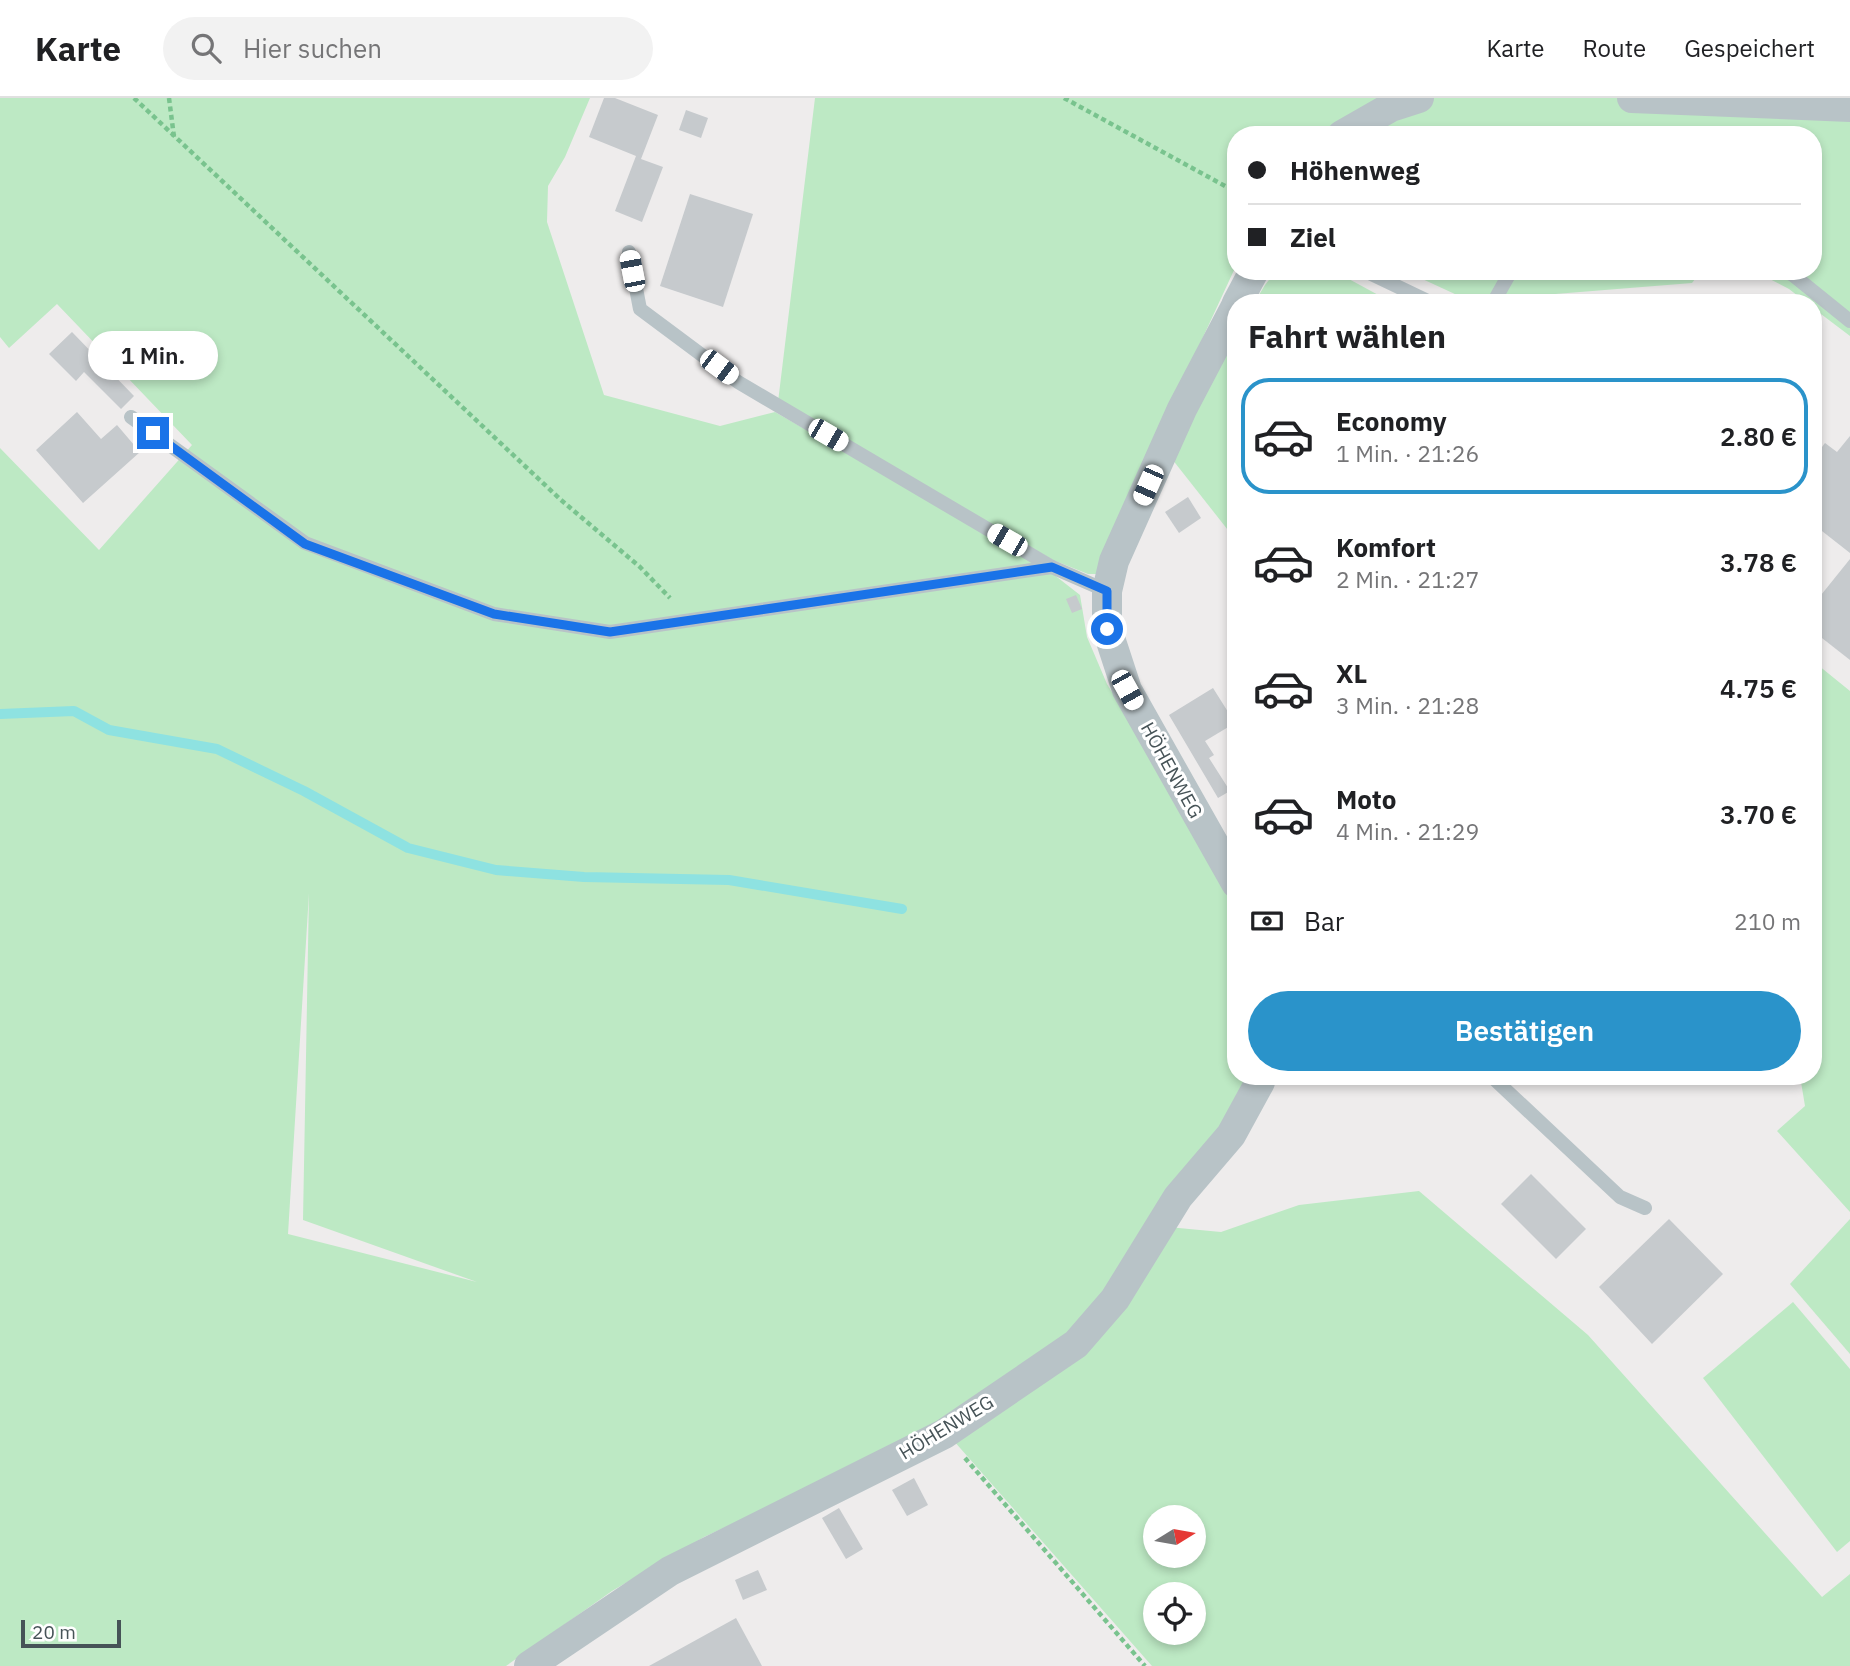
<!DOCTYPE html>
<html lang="de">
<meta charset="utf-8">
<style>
:root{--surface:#fff;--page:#f2f2f2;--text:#202124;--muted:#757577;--line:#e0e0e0;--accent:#2a93ca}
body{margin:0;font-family:"IBM Plex Sans",sans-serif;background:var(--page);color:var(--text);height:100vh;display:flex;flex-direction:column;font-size:26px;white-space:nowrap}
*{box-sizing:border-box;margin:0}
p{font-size:23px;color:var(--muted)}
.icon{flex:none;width:38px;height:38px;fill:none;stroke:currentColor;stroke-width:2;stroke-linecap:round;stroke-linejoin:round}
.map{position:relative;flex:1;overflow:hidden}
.details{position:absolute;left:1227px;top:196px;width:595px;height:791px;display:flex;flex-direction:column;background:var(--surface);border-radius:28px;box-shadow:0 4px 10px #0003}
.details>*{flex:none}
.banner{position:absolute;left:1227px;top:28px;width:595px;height:154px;border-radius:28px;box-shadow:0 4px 10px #0003;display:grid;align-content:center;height:154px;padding:0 21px;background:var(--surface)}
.needle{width:46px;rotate:79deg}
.tools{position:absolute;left:1143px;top:1407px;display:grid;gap:14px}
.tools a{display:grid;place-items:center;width:63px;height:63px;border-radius:50%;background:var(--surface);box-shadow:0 4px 10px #0003;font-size:35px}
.scale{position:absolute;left:21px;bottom:18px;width:100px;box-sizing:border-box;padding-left:7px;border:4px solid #465357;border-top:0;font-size:19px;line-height:24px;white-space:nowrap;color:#465357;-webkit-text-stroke:5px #fff;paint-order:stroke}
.end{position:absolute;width:32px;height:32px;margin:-16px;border:9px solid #1a73e8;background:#fff;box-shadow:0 0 0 4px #fff}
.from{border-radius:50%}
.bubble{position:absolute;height:49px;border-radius:24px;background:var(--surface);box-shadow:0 4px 10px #0003;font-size:23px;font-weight:600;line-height:49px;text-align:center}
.car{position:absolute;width:21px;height:42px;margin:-21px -10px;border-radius:9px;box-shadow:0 0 5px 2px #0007;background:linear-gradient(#fff 24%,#345 0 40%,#fff 0 76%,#345 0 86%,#fff 0)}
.banner b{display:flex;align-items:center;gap:24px;height:66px;font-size:26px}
.banner b+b{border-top:2px solid var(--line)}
.banner i{width:18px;height:18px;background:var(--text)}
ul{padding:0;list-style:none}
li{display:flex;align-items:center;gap:21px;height:116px;margin:0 14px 10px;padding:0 7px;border:4px solid transparent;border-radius:28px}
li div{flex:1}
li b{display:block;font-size:26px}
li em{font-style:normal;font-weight:600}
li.on{border-color:var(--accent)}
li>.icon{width:63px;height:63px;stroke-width:1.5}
h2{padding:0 21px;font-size:32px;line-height:84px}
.pay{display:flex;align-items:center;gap:18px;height:77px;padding:0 21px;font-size:26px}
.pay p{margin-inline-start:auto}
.primary-button{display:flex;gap:14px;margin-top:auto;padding:14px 21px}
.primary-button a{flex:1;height:80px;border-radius:42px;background:var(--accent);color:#fff;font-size:28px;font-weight:600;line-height:80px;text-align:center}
header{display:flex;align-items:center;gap:42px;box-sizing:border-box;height:98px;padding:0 35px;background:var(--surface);border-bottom:2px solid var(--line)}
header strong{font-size:33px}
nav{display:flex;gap:38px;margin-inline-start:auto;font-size:24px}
.search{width:490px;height:63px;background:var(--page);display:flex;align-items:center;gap:18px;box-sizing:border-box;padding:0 24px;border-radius:38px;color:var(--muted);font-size:26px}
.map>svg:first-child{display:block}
.green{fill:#bde9c4;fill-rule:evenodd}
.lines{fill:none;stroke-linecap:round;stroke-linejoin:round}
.stream{stroke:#8ee2e1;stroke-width:10}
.building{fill:#c6cacd}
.path{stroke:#79c38e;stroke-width:4.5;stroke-dasharray:5 3.5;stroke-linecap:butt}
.lane{stroke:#b8c3c7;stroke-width:14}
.street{stroke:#b8c3c7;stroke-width:30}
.route{stroke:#1a73e8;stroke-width:9}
.labels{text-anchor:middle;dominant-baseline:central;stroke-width:6;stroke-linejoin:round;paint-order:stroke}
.street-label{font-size:19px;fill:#465357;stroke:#fff}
</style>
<header>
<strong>Karte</strong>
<div class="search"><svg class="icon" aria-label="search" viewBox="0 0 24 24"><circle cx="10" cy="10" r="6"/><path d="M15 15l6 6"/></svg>Hier suchen</div>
<nav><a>Karte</a><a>Route</a><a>Gespeichert</a></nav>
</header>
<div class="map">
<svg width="1850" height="1568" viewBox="0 0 1850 1568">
<rect width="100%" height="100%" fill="#eeecec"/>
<!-- green -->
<g class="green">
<path d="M0,0h590l-25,59 -17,29 -1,36 57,173 116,31 55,-14 264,151 41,32 7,42 20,47 86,140 35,69 8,32v151h14l-1,8 -146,215 -29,31 -136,92 -105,55 -129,60 -92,54 -106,75h-506v-1218l99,102 93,-105 -135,-141 -48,44 -9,-11zM309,795l-6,327 174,62 -189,-48z"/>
<polygon points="815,0 1850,0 1850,238 1813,210 1813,205 1807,205 1789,191 1754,173 1813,173 1813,37 1236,37 1235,170 1173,304 1098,476 1088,476 1053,462 778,304"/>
<polygon points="1276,173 1323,173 1347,180 1393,205 1254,205 1265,187"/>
<polygon points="1405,173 1701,173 1692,185 1470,203"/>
<polygon points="1235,238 1235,441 1172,361"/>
<polygon points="1813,563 1850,593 1850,1114 1777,1033 1805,1008 1800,978 1813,978"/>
<path d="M1419,1093l169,144 234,262 28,-23v92h-698l-199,-226 89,-57 126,-156 53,5 78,-27zM1155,1419h39v39h-39zM1155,1496h39v39h-39z"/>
<polygon points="1850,1121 1850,1256 1790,1186"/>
<polygon points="1793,1204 1850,1271 1850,1443 1837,1454 1703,1280"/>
</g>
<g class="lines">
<!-- stream -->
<polyline class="stream" points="0,616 74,613 109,632 217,651 304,693 408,750 496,772 584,779 729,782 902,811"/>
</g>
<!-- building -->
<g class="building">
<polygon points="604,0 615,0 658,17 641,61 663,69 642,124 615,113 636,58 589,39"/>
<polygon points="686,12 708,20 701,40 679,32"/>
<polygon points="690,96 753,116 723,209 660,188"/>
<polygon points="72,234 134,298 121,311 84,274 76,283 49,256"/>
<polygon points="77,314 101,341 117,327 140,354 83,405 36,352"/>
<polygon points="1850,338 1850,455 1813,426 1813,381 1815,378 1813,376 1813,361 1825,345 1837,354"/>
<polygon points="1188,399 1201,420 1179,435 1165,414"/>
<polygon points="1850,461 1850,562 1813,533 1813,507"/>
<polygon points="1076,497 1082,511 1072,515 1066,501"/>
<polygon points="1213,590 1235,625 1205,643 1214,657 1209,660 1230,693 1218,700 1169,617"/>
<polygon points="1531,1076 1586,1131 1556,1161 1501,1106"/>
<polygon points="1669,1121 1723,1176 1652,1246 1599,1189"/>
<polygon points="914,1380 928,1407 907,1418 892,1392"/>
<polygon points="839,1410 863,1451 846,1461 822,1420"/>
<polygon points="758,1472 767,1492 743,1502 735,1482"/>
<polygon points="736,1520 762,1568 649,1568"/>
</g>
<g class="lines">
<!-- path -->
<g class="path">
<polyline points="134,0 561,402 640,469 670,500"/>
<polyline points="169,0 174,39"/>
<polyline points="1064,0 1236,94"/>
<polyline points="965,1360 1145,1568"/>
</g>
<!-- lane -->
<g class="lane">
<polyline points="629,154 640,211 738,284 1052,469 1107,493"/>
<polyline points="1365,173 1432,205"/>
<polyline points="1785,173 1793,177 1850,223"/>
<polyline points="1493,205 1511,173"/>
<polyline points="131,319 305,445 494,516 610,534 1052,469"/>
<polyline points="1491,978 1620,1099 1645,1110"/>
</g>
<!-- street -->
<g class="street">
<polyline points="1632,0 1850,9"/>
<polyline points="1342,37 1391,9 1419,0"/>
<polyline points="1237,205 1254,173"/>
<polyline points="1236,208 1182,311 1114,463 1107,493 1107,531 1127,592 1236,785"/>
<polyline points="529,1568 670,1473 944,1336 1076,1246 1115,1201 1178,1099 1231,1037 1260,984 1260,978"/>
</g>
</g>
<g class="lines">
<!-- route -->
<polyline class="route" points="153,335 305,446 494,516 610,534 1052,469 1107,493 1107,531"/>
</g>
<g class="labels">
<!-- street labels -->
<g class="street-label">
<text transform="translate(1172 672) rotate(61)">HÖHENWEG</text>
<text transform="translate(946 1329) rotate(-31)">HÖHENWEG</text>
</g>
</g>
</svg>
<div class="tools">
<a><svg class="needle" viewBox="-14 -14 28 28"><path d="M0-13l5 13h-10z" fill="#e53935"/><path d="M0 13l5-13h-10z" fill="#757577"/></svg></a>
<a><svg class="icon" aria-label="locate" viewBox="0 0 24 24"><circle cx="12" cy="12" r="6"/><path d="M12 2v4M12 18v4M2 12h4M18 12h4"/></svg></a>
</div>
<div class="scale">20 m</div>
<i class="end from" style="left:1107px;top:531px"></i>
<i class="end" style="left:153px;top:335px"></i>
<div class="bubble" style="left:88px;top:233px;width:130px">1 Min.</div>
<i class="car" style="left:632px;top:173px;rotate:349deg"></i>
<i class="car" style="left:719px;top:269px;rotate:127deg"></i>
<i class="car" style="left:828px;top:337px;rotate:120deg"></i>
<i class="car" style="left:1148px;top:387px;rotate:204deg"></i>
<i class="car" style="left:1007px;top:442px;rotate:300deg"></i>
<i class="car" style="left:1127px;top:592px;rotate:151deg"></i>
<div class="banner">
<b><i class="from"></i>Höhenweg</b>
<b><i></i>Ziel</b>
</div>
<section class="details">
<h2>Fahrt wählen</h2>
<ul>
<li class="on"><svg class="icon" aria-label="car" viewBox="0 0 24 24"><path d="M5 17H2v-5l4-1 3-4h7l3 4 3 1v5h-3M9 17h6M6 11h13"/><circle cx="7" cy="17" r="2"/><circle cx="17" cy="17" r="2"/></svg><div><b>Economy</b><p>1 Min. · 21:26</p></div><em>2.80 €</em></li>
<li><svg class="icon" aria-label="car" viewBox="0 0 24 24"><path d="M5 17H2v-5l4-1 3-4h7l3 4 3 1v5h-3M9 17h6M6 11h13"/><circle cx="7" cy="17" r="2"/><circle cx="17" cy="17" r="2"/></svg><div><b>Komfort</b><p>2 Min. · 21:27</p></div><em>3.78 €</em></li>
<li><svg class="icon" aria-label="car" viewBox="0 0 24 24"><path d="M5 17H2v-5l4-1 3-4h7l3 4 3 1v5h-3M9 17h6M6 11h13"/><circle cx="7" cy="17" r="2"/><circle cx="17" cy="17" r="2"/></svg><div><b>XL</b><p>3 Min. · 21:28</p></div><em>4.75 €</em></li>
<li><svg class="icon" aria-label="car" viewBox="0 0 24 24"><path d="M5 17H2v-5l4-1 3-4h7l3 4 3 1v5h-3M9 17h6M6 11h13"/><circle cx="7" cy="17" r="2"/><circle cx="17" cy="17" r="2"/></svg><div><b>Moto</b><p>4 Min. · 21:29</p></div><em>3.70 €</em></li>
</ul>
<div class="pay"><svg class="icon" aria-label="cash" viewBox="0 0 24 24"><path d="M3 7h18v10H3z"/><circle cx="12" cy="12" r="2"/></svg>Bar<p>210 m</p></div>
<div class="primary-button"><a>Bestätigen</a></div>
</section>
</div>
